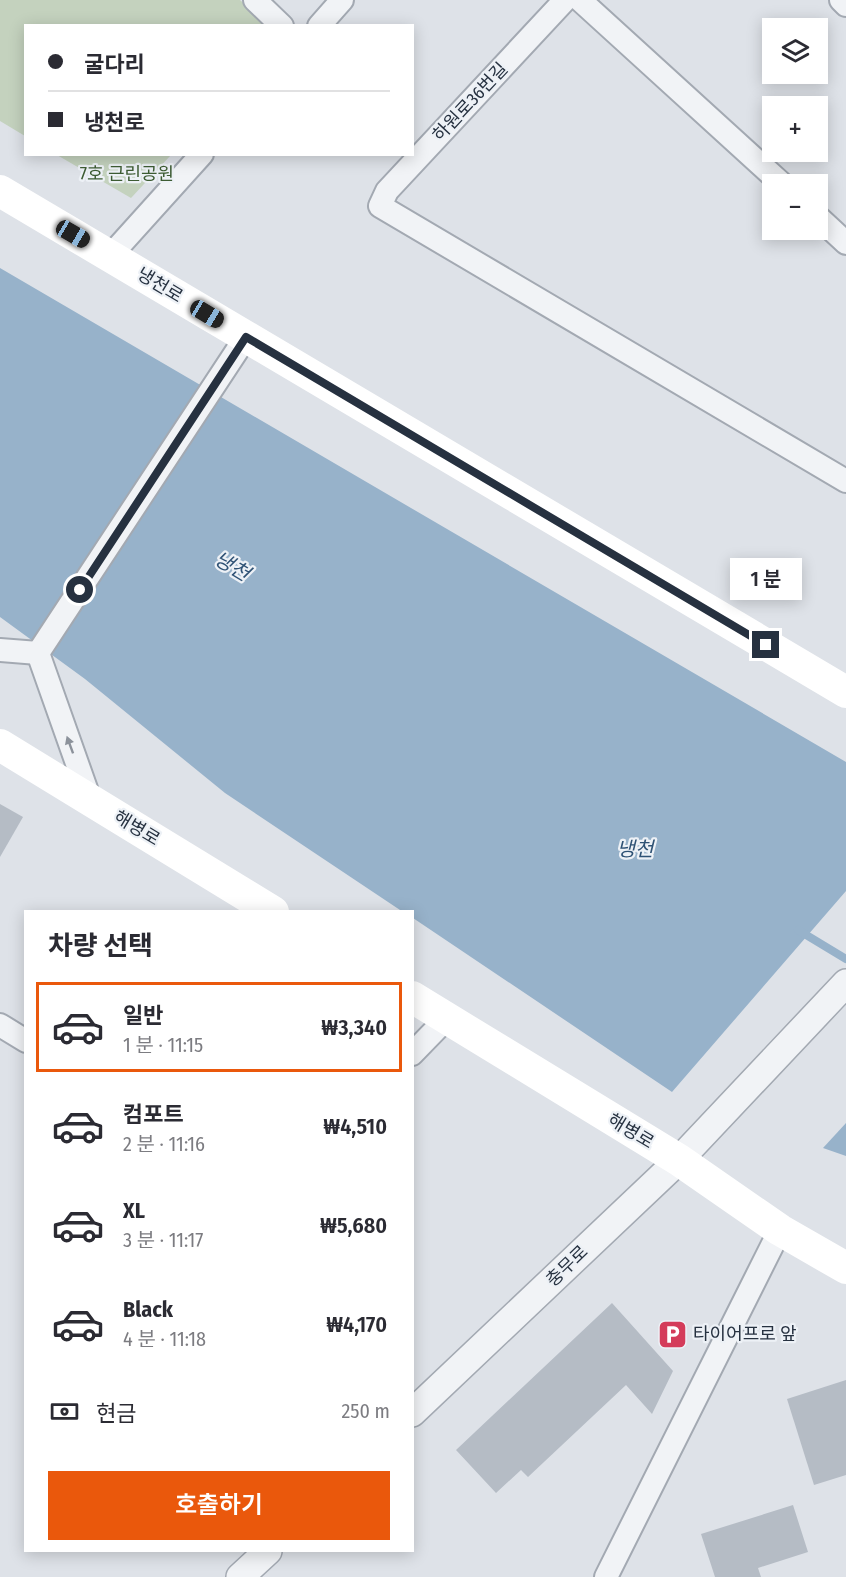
<!DOCTYPE html>
<html lang="ko">
<meta charset="utf-8">
<style>
:root{--surface:#fff;--page:#f7f7f7;--text:#2b2b33;--muted:#7c7c81;--line:#e1e1e2;--accent:#ea580c}
body{margin:0;font-family:"Fira Sans Condensed","Noto Sans KR",sans-serif;background:var(--page);color:var(--text);height:100vh;display:flex;flex-direction:column;font-size:22px;white-space:nowrap}
*{box-sizing:border-box;margin:0}
p{font-size:20px;color:var(--muted)}
.icon{flex:none;width:33px;height:33px;fill:none;stroke:currentColor;stroke-width:2;stroke-linecap:round;stroke-linejoin:round}
.map{position:relative;flex:1;overflow:hidden}
.side{position:absolute;left:24px;top:910px;width:390px;height:642px;display:flex;flex-direction:column;background:var(--surface);border-radius:0px;box-shadow:0 3px 15px #0003}
.side>*{flex:none}
.banner{position:absolute;left:24px;top:24px;width:390px;height:132px;border-radius:0px;box-shadow:0 3px 15px #0003;display:grid;align-content:center;height:132px;padding:0 24px;background:var(--surface)}
.tools{position:absolute;left:762px;top:18px;display:grid;gap:12px}
.tools a{display:grid;place-items:center;width:66px;height:66px;border-radius:0px;background:var(--surface);box-shadow:0 3px 15px #0003;font-size:30px}
.end{position:absolute;width:27px;height:27px;margin:-14px;border:8px solid #263140;background:#fff;box-shadow:0 0 0 3px #fff}
.from{border-radius:50%}
.bubble{position:absolute;height:42px;border-radius:0px;background:var(--surface);box-shadow:0 3px 15px #0003;font-size:20px;font-weight:600;line-height:42px;text-align:center}
.car{position:absolute;width:18px;height:36px;margin:-18px -9px;border-radius:8px;box-shadow:0 0 4px 2px #0007;background:linear-gradient(#222 24%,#8ab4d8 0 40%,#222 0 76%,#8ab4d8 0 86%,#222 0)}
.banner b{display:flex;align-items:center;gap:21px;height:57px;font-size:22px}
.banner b+b{border-top:2px solid var(--line)}
.banner i{width:15px;height:15px;background:var(--text)}
ul{padding:0;list-style:none}
li{display:flex;align-items:center;gap:18px;height:90px;margin:0 12px 9px;padding:0 12px;border:3px solid transparent;border-radius:0px}
li div{flex:1}
li b{display:block;font-size:22px}
li em{font-style:normal;font-weight:600}
li.on{border-color:var(--accent)}
li>.icon{width:54px;height:54px;stroke-width:1.5}
h2{padding:0 24px;font-size:27px;line-height:72px}
.pay{display:flex;align-items:center;gap:15px;height:66px;padding:0 24px;font-size:22px}
.pay p{margin-inline-start:auto}
.primary-button{display:flex;gap:12px;margin-top:auto;padding:12px 24px}
.primary-button a{flex:1;height:69px;border-radius:0px;background:var(--accent);color:#fff;font-size:24px;font-weight:600;line-height:69px;text-align:center}
.map>svg:first-child{display:block}
.green{fill:#c4d2be}
.water{fill:#97b2ca}
.lines{fill:none;stroke-linecap:round;stroke-linejoin:round}
.stream{stroke:#97b2ca;stroke-width:8}
.building{fill:#b5bcc5}
.minor-casing{stroke:#a3a9b2;stroke-width:26}
.tertiary-casing{stroke:#a3a9b2;stroke-width:30}
.minor{stroke:#f1f3f6;stroke-width:22}
.tertiary{stroke:#f1f3f6;stroke-width:27}
.secondary{stroke:#fff;stroke-width:32}
.oneway{fill:#8c929b}
.route{stroke:#263140;stroke-width:8}
.labels{text-anchor:middle;dominant-baseline:central;stroke-width:4.5;stroke-linejoin:round;paint-order:stroke}
.street-label{font-size:18px;fill:#263140;stroke:#edf1f6}
.park-label{font-size:18px;fill:#3d5c33;stroke:#edf1f6}
.poi-label{font-size:18px;fill:#263140;stroke:#edf1f6;text-anchor:start}
.water-label{font-size:20px;font-style:italic;fill:#2f5275;stroke:#edf1f6}
</style>
<div class="map">
<svg width="846" height="1577" viewBox="0 0 846 1577">
<rect width="100%" height="100%" fill="#dee2e8"/>
<!-- green -->
<g class="green">
<polygon points="0,0 240,0 268,25 26,26 25,136 0,121"/>
<polygon points="57,155 171,155 131,198"/>
</g>
<!-- water -->
<g class="water">
<polygon points="0,268 846,762 846,891 672,1092 413,918 412,912 403,912 225,793 85,679 0,617"/>
<polygon points="846,1123 846,1156 823,1148"/>
</g>
<g class="lines">
<!-- stream -->
<polyline class="stream" points="798,930 846,959"/>
</g>
<!-- building -->
<g class="building">
<polygon points="0,804 23,817 0,857"/>
<polygon points="612,1303 673,1371 652,1414 626,1385 528,1477 521,1470 496,1493 456,1450"/>
<polygon points="846,1380 846,1475 814,1485 787,1399"/>
<polygon points="793,1505 808,1552 758,1568 761,1577 715,1577 701,1534"/>
</g>
<g class="lines">
<defs>
<g id="minor">
<polyline points="255,0 282,26"/>
<polyline points="565,0 387,191 380,206 846,481"/>
<polyline points="580,0 782,184"/>
<polyline points="841,0 846,5"/>
<polyline points="319,26 342,0"/>
<polyline points="818,217 846,243"/>
<polyline points="110,256 202,154"/>
<polyline points="0,650 38,653"/>
<polyline points="38,653 246,337"/>
<polyline points="38,653 90,800"/>
<polyline points="0,1025 26,1041"/>
<polyline points="412,1054 447,1018"/>
<polyline points="606,1577 780,1230"/>
</g>
<g id="tertiary">
<polyline points="412,1413 679,1160 846,983"/>
<polyline points="240,1577 268,1551"/>
</g>
</defs>
<!-- minor casing -->
<use href="#minor" class="minor-casing"/>
<!-- tertiary casing -->
<use href="#tertiary" class="tertiary-casing"/>
<!-- minor -->
<use href="#minor" class="minor"/>
<!-- tertiary -->
<use href="#tertiary" class="tertiary"/>
<!-- secondary -->
<g class="secondary">
<polyline points="0,191 846,692"/>
<polyline points="0,745 273,912"/>
<polyline points="412,997 679,1160 780,1230 846,1268"/>
</g>
</g>
<!-- one-way arrows -->
<defs><path id="oneway-solid" d="M-6-.8H1V-3.2L6.5 0L1 3.2V.8H-6Z" transform="scale(1.5)"/></defs>
<use class="oneway" href="#oneway-solid" transform="translate(70 745) rotate(-110)"/>
<g class="lines">
<!-- route -->
<polyline class="route" points="80,590 246,337 766,645"/>
</g>
<!-- icons -->
<defs>
<symbol id="parking-square" viewBox="-11 -11 22 22"><rect x="-9" y="-9" width="18" height="18" rx="4" fill="#d43c5a" stroke="#edf1f6"/><path d="M-3.5-5.5H1a3.5 3.5 0 0 1 0 7H-1V5.5H-3.5ZM-1-3.4V-.6H.8a1.4 1.4 0 0 0 0-2.8Z" fill="#fff"/></symbol>
</defs>
<g fill-rule="evenodd">
<use href="#parking-square" x="656" y="1318" width="33" height="33"/>
</g>
<g class="labels">
<!-- street labels -->
<g class="street-label">
<text transform="translate(470 102) rotate(-47)">하원로36번길</text>
<text transform="translate(160 285) rotate(31)">냉천로</text>
<text transform="translate(137 828) rotate(31)">해병로</text>
<text transform="translate(631 1131) rotate(31)">해병로</text>
<text transform="translate(567 1266) rotate(-44)">충무로</text>
</g>
<!-- park labels -->
<g class="park-label">
<text x="127" y="174">7호 근린공원</text>
</g>
<!-- poi labels -->
<g class="poi-label">
<text x="693" y="1334">타이어프로 앞</text>
</g>
<!-- water labels -->
<g class="water-label">
<text transform="translate(232 566) rotate(31)">냉천</text>
<text x="635" y="849">냉천</text>
</g>
</g>
</svg>
<div class="tools">
<a><svg class="icon" aria-label="layers" viewBox="0 0 24 24"><path d="M12 4l9 5-9 5-9-5zM3 14l9 5 9-5"/></svg></a>
<a>+</a>
<a>−</a>
</div>
<i class="end from" style="left:80px;top:590px"></i>
<i class="end" style="left:766px;top:645px"></i>
<div class="bubble" style="left:730px;top:558px;width:72px">1 분</div>
<i class="car" style="left:73px;top:234px;rotate:120deg"></i>
<i class="car" style="left:207px;top:314px;rotate:121deg"></i>
<div class="banner">
<b><i class="from"></i>굴다리</b>
<b><i></i>냉천로</b>
</div>
<section class="side">
<h2>차량 선택</h2>
<ul>
<li class="on"><svg class="icon" aria-label="car" viewBox="0 0 24 24"><path d="M5 17H2v-5l4-1 3-4h7l3 4 3 1v5h-3M9 17h6M6 11h13"/><circle cx="7" cy="17" r="2"/><circle cx="17" cy="17" r="2"/></svg><div><b>일반</b><p>1 분 · 11:15</p></div><em>₩3,340</em></li>
<li><svg class="icon" aria-label="car" viewBox="0 0 24 24"><path d="M5 17H2v-5l4-1 3-4h7l3 4 3 1v5h-3M9 17h6M6 11h13"/><circle cx="7" cy="17" r="2"/><circle cx="17" cy="17" r="2"/></svg><div><b>컴포트</b><p>2 분 · 11:16</p></div><em>₩4,510</em></li>
<li><svg class="icon" aria-label="car" viewBox="0 0 24 24"><path d="M5 17H2v-5l4-1 3-4h7l3 4 3 1v5h-3M9 17h6M6 11h13"/><circle cx="7" cy="17" r="2"/><circle cx="17" cy="17" r="2"/></svg><div><b>XL</b><p>3 분 · 11:17</p></div><em>₩5,680</em></li>
<li><svg class="icon" aria-label="car" viewBox="0 0 24 24"><path d="M5 17H2v-5l4-1 3-4h7l3 4 3 1v5h-3M9 17h6M6 11h13"/><circle cx="7" cy="17" r="2"/><circle cx="17" cy="17" r="2"/></svg><div><b>Black</b><p>4 분 · 11:18</p></div><em>₩4,170</em></li>
</ul>
<div class="pay"><svg class="icon" aria-label="cash" viewBox="0 0 24 24"><path d="M3 7h18v10H3z"/><circle cx="12" cy="12" r="2"/></svg>현금<p>250 m</p></div>
<div class="primary-button"><a>호출하기</a></div>
</section>
</div>
